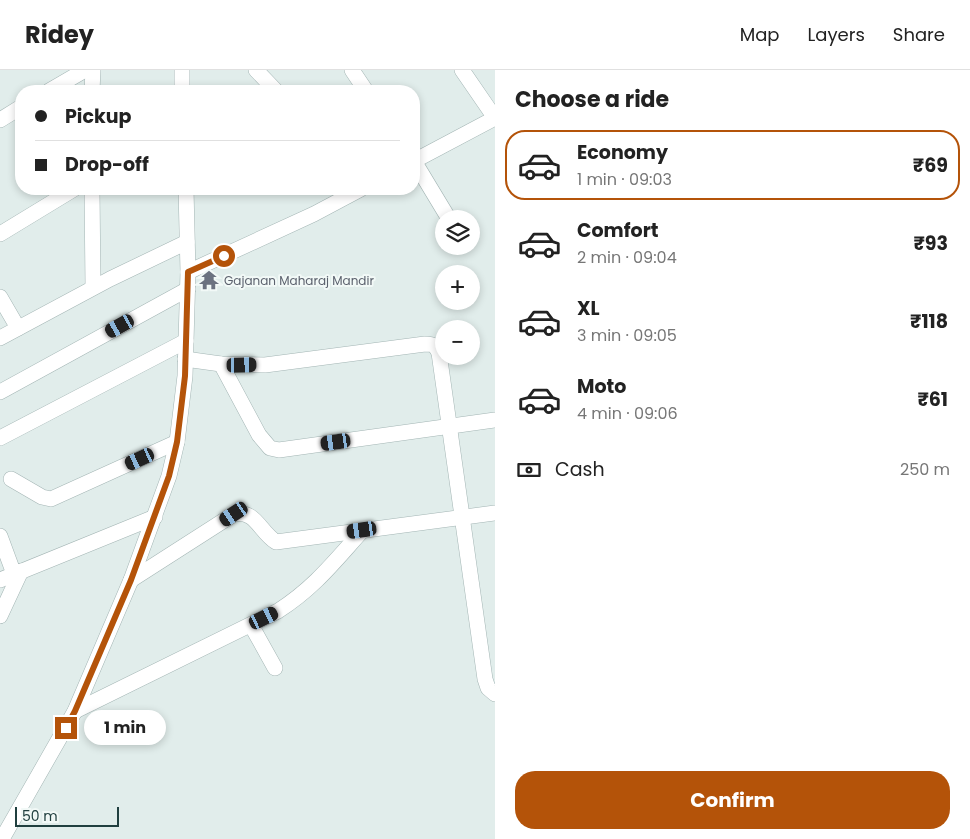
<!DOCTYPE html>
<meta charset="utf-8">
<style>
:root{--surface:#fff;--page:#f6f6f6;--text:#222;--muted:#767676;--line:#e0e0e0;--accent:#b45309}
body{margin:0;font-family:Poppins,sans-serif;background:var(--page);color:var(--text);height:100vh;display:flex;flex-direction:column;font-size:19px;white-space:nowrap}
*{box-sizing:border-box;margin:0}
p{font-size:16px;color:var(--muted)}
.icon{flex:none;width:28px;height:28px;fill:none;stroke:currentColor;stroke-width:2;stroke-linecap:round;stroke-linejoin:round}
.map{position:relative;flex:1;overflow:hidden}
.side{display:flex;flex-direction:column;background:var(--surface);width:475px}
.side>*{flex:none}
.guide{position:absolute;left:15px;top:15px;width:405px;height:110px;border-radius:20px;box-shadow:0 2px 8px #0003;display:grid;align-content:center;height:110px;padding:0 20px;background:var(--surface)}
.fabs{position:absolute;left:435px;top:140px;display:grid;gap:10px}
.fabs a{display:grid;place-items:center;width:45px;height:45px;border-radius:50%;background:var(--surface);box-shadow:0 2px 8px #0003;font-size:25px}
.scale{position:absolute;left:15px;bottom:12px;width:104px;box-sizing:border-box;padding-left:5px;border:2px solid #203f3f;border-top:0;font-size:14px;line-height:18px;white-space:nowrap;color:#203f3f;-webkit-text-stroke:4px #f2f9f7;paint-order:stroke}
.end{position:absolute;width:22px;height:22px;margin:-11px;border:6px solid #b45309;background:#fff;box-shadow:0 0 0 2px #fff}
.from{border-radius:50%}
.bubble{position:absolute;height:35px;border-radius:18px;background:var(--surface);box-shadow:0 2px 8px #0003;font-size:16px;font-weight:700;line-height:35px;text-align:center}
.car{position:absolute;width:15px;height:30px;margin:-15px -8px;border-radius:6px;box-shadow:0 0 4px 1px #0007;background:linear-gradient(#222 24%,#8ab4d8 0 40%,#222 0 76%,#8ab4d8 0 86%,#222 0)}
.guide b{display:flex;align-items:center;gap:18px;height:48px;font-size:19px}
.guide b+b{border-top:1px solid var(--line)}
.guide i{width:12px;height:12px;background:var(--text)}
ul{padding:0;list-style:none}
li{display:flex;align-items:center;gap:15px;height:70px;margin:0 10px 8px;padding:0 10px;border:2px solid transparent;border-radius:20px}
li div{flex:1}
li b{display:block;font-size:19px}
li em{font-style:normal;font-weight:700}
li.active{border-color:var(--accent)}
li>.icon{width:45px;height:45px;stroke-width:1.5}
h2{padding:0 20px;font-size:22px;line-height:60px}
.pay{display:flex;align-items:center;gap:12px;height:55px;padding:0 20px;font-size:19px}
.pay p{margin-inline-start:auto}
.cta{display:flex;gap:10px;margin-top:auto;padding:10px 20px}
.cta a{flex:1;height:58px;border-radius:20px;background:var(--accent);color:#fff;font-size:20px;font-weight:700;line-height:58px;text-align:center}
header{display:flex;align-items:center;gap:30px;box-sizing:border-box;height:70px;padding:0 25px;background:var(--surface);border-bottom:1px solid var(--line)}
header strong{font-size:24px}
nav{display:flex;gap:28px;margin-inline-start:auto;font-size:18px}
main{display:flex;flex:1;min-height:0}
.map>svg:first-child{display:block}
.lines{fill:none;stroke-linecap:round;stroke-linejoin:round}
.street-casing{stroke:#a3b5b4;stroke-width:16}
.street{stroke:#fff;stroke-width:15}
.route{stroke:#b45309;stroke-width:6}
.labels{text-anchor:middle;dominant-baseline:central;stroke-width:4;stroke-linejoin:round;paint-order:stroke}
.worship-label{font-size:12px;fill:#5b616d;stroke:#f2f9f7;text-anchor:start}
</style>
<header>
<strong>Ridey</strong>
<nav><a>Map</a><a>Layers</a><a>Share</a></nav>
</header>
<main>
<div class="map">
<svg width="495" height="769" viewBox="0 0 495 769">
<rect width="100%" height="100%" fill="#e1edeb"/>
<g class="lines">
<defs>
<g id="street">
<polyline points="182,0 182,21"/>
<polyline points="256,0 276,21"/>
<polyline points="352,0 366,21"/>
<polyline points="462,0 495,48"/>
<polyline points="49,21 85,0"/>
<polyline points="92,21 93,0"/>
<polyline points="0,50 21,37"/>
<polyline points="414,91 495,48"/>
<polyline points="414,91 449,149"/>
<polyline points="92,119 93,217"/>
<polyline points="0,164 74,119"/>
<polyline points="188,202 314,144 361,119"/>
<polyline points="0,227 18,258"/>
<polyline points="0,268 110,209 187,172"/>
<path d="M185,289l36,5 44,1 160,-21c8,0 10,1 14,9l46,326 3,9 7,6"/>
<polyline points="221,294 259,365 270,378 279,380 495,350"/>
<polyline points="0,322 188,219"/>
<polyline points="0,368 186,271"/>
<polyline points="11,409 42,427 51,429 177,372"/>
<polyline points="0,466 14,504"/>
<polyline points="0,510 155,447"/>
<path d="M131,510l103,-66c22,-4 25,17 42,28l219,-29"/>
<polyline points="0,546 21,501"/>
<polyline points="251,555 275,598"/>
<path d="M75,641l203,-100c36,-23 56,-49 84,-80"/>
<polyline points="2,769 75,641 131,510 169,406 177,372 185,306 188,202 186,119"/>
</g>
</defs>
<!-- street casing -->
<use href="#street" class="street-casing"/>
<!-- street -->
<use href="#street" class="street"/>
</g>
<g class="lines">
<!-- route -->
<polyline class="route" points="66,658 75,641 131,510 169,406 177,372 185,306 188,202 224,186"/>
</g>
<!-- icons -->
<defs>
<symbol id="temple-bare" viewBox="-9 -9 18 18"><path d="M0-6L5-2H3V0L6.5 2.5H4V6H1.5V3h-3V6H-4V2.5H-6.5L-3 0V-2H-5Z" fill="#6b7280" stroke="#f2f9f7" stroke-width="2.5" paint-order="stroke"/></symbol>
</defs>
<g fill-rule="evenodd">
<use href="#temple-bare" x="195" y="196" width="28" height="28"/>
</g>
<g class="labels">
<!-- worship labels -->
<g class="worship-label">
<text x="224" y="210">Gajanan Maharaj Mandir</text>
</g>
</g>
</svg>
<div class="fabs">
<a><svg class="icon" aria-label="layers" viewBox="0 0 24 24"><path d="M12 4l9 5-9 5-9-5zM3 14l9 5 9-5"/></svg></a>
<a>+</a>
<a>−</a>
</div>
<div class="scale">50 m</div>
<i class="end from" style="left:224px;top:186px"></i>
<i class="end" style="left:66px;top:658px"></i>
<div class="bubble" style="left:84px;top:640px;width:82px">1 min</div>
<i class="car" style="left:120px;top:256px;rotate:241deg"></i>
<i class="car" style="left:242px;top:295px;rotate:89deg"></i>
<i class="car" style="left:336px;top:372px;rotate:262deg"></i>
<i class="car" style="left:140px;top:389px;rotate:245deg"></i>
<i class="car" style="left:234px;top:444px;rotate:236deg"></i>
<i class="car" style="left:362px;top:460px;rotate:262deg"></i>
<i class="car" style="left:264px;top:548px;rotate:64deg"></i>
<div class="guide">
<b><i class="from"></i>Pickup</b>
<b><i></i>Drop-off</b>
</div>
</div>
<section class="side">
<h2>Choose a ride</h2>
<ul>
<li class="active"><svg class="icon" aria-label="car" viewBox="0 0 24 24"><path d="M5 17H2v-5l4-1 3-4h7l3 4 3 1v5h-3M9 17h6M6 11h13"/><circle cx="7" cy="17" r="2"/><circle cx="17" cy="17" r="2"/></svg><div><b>Economy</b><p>1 min · 09:03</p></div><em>₹69</em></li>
<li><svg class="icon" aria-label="car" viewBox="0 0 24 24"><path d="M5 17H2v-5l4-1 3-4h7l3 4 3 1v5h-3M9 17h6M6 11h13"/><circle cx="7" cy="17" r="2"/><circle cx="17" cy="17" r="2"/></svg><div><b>Comfort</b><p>2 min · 09:04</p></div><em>₹93</em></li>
<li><svg class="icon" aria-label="car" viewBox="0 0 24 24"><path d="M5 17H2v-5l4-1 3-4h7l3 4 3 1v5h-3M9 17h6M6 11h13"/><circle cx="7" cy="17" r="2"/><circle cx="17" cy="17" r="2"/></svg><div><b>XL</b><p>3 min · 09:05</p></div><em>₹118</em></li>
<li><svg class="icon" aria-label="car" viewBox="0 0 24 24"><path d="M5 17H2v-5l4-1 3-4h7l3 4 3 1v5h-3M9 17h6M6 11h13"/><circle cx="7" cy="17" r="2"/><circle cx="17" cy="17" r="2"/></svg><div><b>Moto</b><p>4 min · 09:06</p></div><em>₹61</em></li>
</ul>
<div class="pay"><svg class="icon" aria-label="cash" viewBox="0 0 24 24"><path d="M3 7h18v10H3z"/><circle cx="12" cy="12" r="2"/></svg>Cash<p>250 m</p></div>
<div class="cta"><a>Confirm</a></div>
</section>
</main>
